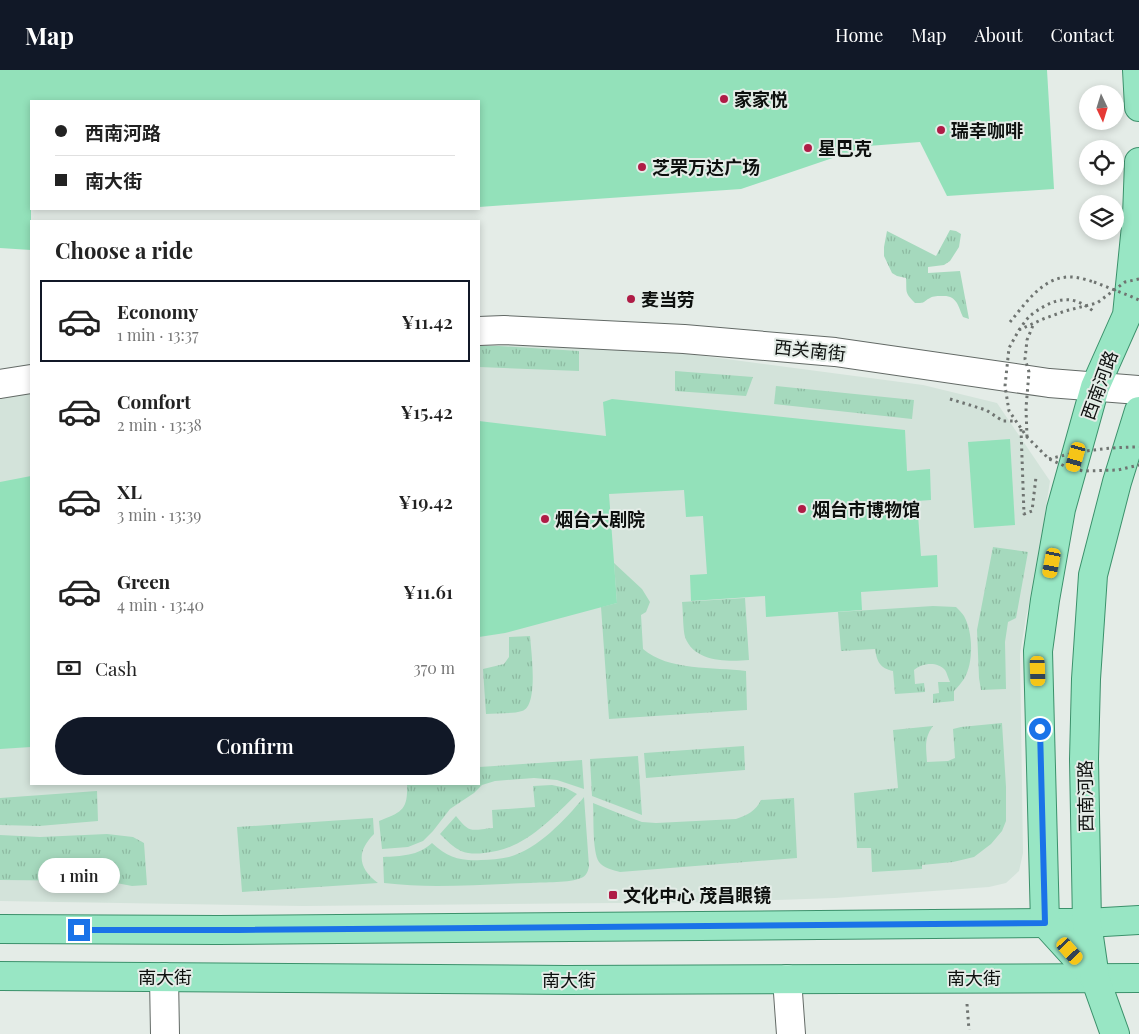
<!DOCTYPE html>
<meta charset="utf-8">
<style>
:root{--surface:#fff;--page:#f6f6f6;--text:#222;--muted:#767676;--line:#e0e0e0;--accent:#111827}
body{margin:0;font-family:"Playfair Display","Noto Sans SC",serif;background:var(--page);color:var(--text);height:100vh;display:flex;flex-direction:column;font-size:19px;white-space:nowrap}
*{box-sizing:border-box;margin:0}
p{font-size:16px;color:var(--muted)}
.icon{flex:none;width:28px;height:28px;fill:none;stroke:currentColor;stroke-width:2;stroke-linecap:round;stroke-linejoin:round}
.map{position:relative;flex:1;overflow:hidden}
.panel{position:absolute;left:30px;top:150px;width:450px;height:565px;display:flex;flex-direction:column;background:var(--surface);border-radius:0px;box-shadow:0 2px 8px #0003}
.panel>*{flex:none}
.guide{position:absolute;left:30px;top:30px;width:450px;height:110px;border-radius:0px;box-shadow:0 2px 8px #0003;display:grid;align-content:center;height:110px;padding:0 25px;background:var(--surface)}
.needle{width:32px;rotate:176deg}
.buttons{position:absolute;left:1079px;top:15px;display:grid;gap:10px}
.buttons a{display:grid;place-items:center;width:45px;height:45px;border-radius:50%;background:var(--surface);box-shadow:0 2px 8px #0003;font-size:25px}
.end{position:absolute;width:22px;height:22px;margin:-11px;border:6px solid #1a73e8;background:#fff;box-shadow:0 0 0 2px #fff}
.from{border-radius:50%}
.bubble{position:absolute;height:35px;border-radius:18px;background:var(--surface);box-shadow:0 2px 8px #0003;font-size:16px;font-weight:600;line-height:35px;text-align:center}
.car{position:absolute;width:15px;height:30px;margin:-15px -8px;border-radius:6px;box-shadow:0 0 4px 1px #0007;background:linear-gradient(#f5c518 24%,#345 0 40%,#f5c518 0 76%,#345 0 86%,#f5c518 0)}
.guide b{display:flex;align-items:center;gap:18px;height:48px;font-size:19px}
.guide b+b{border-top:1px solid var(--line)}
.guide i{width:12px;height:12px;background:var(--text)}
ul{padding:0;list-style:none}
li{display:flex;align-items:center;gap:15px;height:82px;margin:0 10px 8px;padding:0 15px;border:2px solid transparent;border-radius:0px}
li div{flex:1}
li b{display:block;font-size:19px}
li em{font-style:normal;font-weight:600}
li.active{border-color:var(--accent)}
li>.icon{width:45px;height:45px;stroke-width:1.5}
h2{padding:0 25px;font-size:22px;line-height:60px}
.pay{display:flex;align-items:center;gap:12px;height:55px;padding:0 25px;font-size:19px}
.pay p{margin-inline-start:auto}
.button{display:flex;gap:10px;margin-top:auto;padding:10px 25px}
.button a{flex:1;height:58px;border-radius:30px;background:var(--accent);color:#fff;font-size:20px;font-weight:600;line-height:58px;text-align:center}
header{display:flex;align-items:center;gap:30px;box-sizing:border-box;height:70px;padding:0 25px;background:var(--accent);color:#fff}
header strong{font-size:24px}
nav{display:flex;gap:28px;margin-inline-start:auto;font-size:18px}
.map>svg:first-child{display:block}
.built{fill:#d3e3da}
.grass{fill:url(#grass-tufts)}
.building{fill:#93e1ba}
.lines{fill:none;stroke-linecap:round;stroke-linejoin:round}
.minor-casing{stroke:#636a66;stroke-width:30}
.major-casing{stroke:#3b916b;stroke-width:30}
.path{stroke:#6f7471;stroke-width:3;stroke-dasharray:2.5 4;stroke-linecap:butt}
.minor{stroke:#fff;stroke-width:28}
.major{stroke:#98e6c4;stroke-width:28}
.path-bridge{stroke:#6f7471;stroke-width:3;stroke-dasharray:2.5 4;stroke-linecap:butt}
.route{stroke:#1a73e8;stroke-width:6}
.poi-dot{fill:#af1c46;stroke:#e4ece7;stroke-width:2}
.labels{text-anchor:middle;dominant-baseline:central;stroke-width:4;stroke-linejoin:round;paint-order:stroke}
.poi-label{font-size:18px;font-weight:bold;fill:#0d100e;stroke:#e4ece7;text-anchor:start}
.street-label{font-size:18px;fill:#0d100e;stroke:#e4ece7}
</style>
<header>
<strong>Map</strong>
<nav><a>Home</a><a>Map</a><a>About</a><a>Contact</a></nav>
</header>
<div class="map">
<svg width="1139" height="964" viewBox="0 0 1139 964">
<defs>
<pattern id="grass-tufts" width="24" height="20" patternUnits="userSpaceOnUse" patternTransform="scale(1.25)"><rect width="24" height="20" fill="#a5d9bd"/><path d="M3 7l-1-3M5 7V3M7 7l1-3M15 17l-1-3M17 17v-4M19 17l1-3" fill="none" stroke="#8db9a1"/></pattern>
</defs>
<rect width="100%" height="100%" fill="#e4ece7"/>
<!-- built -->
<polygon class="built" points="479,268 575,274 646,282 673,282 923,315 997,333 1050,411 1036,504 1026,547 1020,584 1023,783 1019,801 1006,813 989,817 835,828 722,832 303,836 0,831 0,323 31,318 31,714 479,714"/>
<!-- grass -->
<g class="grass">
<path d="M950,160l6,1 5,3 -2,13 -9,14 -6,4 -16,2v6l32,-2 9,48 -6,-2c-5,-11 -6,-22 -21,-21 -3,0 -9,0 -12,2 -8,4 -3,5 -15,5 -11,-11 -8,-11 -9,-25l-9,-2 -5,-3 -8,-17v-9l3,-16 49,25z"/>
<polygon points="479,276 499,276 579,281 579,301 479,297"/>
<polygon points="675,301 753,307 746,326 675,321"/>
<polygon points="776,316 914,330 912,349 774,334"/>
<polygon points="993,477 1028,482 1016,548 1008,552 1005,572 1006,619 981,620 979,608 977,560"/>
<path d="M614,493l28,26 8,13 -4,10 -5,3 2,34c25,22 71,18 103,22l1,39 -138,9 -8,-112 16,-4z"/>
<path d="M745,528l4,62c-22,2 -55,2 -64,-23 -2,-7 -2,-27 -3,-35z"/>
<path d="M933,536l23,1c3,3 6,6 8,9 9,16 10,47 0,63 -3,4 -6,8 -10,12v10l-21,2v-9l6,-1 -1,-11h12c-2,-4 -3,-9 -5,-12 -8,-9 -23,-7 -31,0l1,14 9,-1 1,9 -30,2 -2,-23c-13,-3 -16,-9 -18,-22l-34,2 -3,-39z"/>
<path d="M530,566c1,14 9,70 -8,75 -9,3 -26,2 -36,3l-3,-45 21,-5 5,-7v-20z"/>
<path d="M1002,653l4,64v34l-4,10 -11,13 -17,13 -21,5 -31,3v4l-50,3 -1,-24h-14l-3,-55 44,-5 -5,-58 40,-4c-9,12 -7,21 -6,36l21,-1 7,-3 -2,-29 8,-2z"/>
<polygon points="744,676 745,700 646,708 644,683"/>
<polygon points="638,686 642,745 592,726 590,689"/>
<path d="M582,690l2,29 -27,-9 -23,-2 -39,3 -13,4 -8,8 -24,16 -17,22 -10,10 -15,6 -26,2 -3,-28c23,-9 29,-11 28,-37h72v-17z"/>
<path d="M552,715l14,3 11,6c-27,26 -53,56 -93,59 -7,1 -16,1 -23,-2 -8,-4 -14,-10 -21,-17l16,-18c14,18 15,14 37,12l-1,-18 43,-3 -2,-21z"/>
<polygon points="97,721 98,751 39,756 0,755 0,728"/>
<path d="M584,727l5,69c-1,6 -3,10 -8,12 -10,5 -38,4 -50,5 -49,1 -98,6 -147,0l-1,-26c18,-1 35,-1 49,-14 16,15 28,18 49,17 9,0 19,-1 28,-3 29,-8 56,-37 75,-60z"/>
<path d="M794,728l3,60 -177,14c-7,-2 -17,-4 -21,-10 -7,-11 -5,-45 -6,-59l30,12 19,7 14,1 80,-4c11,-4 20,-8 25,-19z"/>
<path d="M373,748l1,16c-18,18 -16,34 4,49l-136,9 -5,-65z"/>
<polygon points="107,764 133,767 144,773 147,815 132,816 106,811 0,810 0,765 40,767"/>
</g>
<!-- building -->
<g class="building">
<polygon points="0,0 1047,0 1054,119 947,126 920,72 868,76 741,119 479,137 479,31 31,31 31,180 0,178"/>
<polygon points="612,329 905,360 907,401 930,399 931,430 917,431 921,486 937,485 938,517 861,522 862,540 766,547 765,526 691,531 690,505 707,504 703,446 686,447 684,420 609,424 617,533 505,563 479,567 479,351 606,366 603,332"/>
<polygon points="1010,369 1015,455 974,458 968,372"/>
<polygon points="31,406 31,677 0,679 0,412"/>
</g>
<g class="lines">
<defs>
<g id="minor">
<polyline points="479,261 504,260 684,269 835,282 1049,313 1139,320"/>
<polyline points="0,314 31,309"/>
<polyline points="164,907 165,964"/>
<polyline points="787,909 791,964"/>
</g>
<g id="major">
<polyline points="1137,0 1139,37"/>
<polyline points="0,859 218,860 1045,853 1087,853 1139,850"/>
<polyline points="0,906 566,910 1139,908"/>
<polyline points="1095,908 1045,853 1038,581 1045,530 1061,439 1095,317 1127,245 1137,146 1139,92"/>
<polyline points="1115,964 1095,908 1087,853 1084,689 1086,609 1093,505 1117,412 1139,341"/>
</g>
</defs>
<!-- minor casing -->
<use href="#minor" class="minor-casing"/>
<!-- major casing -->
<use href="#major" class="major-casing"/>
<!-- path -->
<g class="path">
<path d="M1010,252c16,-19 33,-46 61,-45 7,0 16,3 23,5"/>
<path d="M1019,260c3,-4 6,-9 10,-13 4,-4 10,-8 16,-11 18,-10 32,-8 48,5"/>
<polyline points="950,329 986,340 1003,351 1016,351"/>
<polyline points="1021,359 1024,444 1032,441 1036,407"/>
<polyline points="967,934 969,960"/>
</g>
<!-- minor -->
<use href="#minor" class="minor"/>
<!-- major -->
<use href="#major" class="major"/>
<!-- path-bridge -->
<g class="path-bridge">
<polyline points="1139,209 1125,212 1097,233 1065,241 1043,249 1019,260 1009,278 1005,316 1009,341 1027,367 1049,389 1067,397 1083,401 1118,400 1139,395"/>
<polyline points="1094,212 1130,226 1139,230"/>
<polyline points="1027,367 1026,338 1029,302 1025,289 1027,270 1034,253"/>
<path d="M1049,389c30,-8 59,-12 90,-12"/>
</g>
</g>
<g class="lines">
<!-- route -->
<polyline class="route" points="79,860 237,860 1045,853 1040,659"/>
</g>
<!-- markers -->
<g class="poi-dot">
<circle cx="724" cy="29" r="5"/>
<circle cx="941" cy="60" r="5"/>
<circle cx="808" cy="78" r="5"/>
<circle cx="642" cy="97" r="5"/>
<circle cx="631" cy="229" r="5"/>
<circle cx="802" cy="439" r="5"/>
<circle cx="545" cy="449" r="5"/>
<rect x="608" y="820" width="10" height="10" rx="2.5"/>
</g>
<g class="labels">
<!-- poi labels -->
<g class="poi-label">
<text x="734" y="29">家家悦</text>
<text x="951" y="60">瑞幸咖啡</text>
<text x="818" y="78">星巴克</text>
<text x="652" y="97">芝罘万达广场</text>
<text x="641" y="229">麦当劳</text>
<text x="812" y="439">烟台市博物馆</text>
<text x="555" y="449">烟台大剧院</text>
<text x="623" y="825">文化中心 茂昌眼镜</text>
</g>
<!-- street labels -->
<g class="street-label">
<text transform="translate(810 280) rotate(6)">西关南街</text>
<text transform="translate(1099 315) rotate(-70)">西南河路</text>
<text transform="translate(1085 726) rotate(-91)">西南河路</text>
<text x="165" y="907">南大街</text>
<text x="974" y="908">南大街</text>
<text x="569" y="910">南大街</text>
</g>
</g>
</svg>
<div class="buttons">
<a><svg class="needle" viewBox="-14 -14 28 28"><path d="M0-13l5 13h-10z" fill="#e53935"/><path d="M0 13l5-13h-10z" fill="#767676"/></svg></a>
<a><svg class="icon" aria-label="locate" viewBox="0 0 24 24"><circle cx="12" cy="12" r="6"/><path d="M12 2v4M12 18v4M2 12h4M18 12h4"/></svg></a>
<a><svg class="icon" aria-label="layers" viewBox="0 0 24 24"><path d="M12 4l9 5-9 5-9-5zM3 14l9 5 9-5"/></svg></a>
</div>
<i class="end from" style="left:1040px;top:659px"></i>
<i class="end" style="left:79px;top:860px"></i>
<div class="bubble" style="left:38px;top:788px;width:82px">1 min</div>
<i class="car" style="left:1076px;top:387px;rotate:196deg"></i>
<i class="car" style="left:1052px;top:493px;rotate:191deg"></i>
<i class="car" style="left:1038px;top:601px;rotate:178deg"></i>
<i class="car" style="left:1070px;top:881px;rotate:138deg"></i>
<div class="guide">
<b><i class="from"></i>西南河路</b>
<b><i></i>南大街</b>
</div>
<section class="panel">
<h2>Choose a ride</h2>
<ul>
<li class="active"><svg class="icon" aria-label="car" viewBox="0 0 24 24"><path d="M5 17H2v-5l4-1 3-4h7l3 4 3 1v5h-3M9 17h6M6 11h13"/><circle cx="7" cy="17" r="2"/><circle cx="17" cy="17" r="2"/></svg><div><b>Economy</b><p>1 min · 13:37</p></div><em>¥11.42</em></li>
<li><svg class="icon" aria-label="car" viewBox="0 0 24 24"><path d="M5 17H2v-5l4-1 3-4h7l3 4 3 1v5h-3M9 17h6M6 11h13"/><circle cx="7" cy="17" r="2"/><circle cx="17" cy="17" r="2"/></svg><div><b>Comfort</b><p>2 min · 13:38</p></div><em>¥15.42</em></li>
<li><svg class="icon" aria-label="car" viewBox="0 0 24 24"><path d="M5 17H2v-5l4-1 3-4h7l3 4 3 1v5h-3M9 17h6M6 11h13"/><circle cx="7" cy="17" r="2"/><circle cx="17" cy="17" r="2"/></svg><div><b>XL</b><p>3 min · 13:39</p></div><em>¥19.42</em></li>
<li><svg class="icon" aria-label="car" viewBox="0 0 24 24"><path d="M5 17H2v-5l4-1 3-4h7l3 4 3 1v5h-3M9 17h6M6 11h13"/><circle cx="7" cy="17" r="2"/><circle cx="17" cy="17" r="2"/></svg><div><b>Green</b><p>4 min · 13:40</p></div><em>¥11.61</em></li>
</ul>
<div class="pay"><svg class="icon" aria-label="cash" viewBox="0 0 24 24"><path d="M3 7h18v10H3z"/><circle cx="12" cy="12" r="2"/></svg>Cash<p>370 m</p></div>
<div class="button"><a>Confirm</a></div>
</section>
</div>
